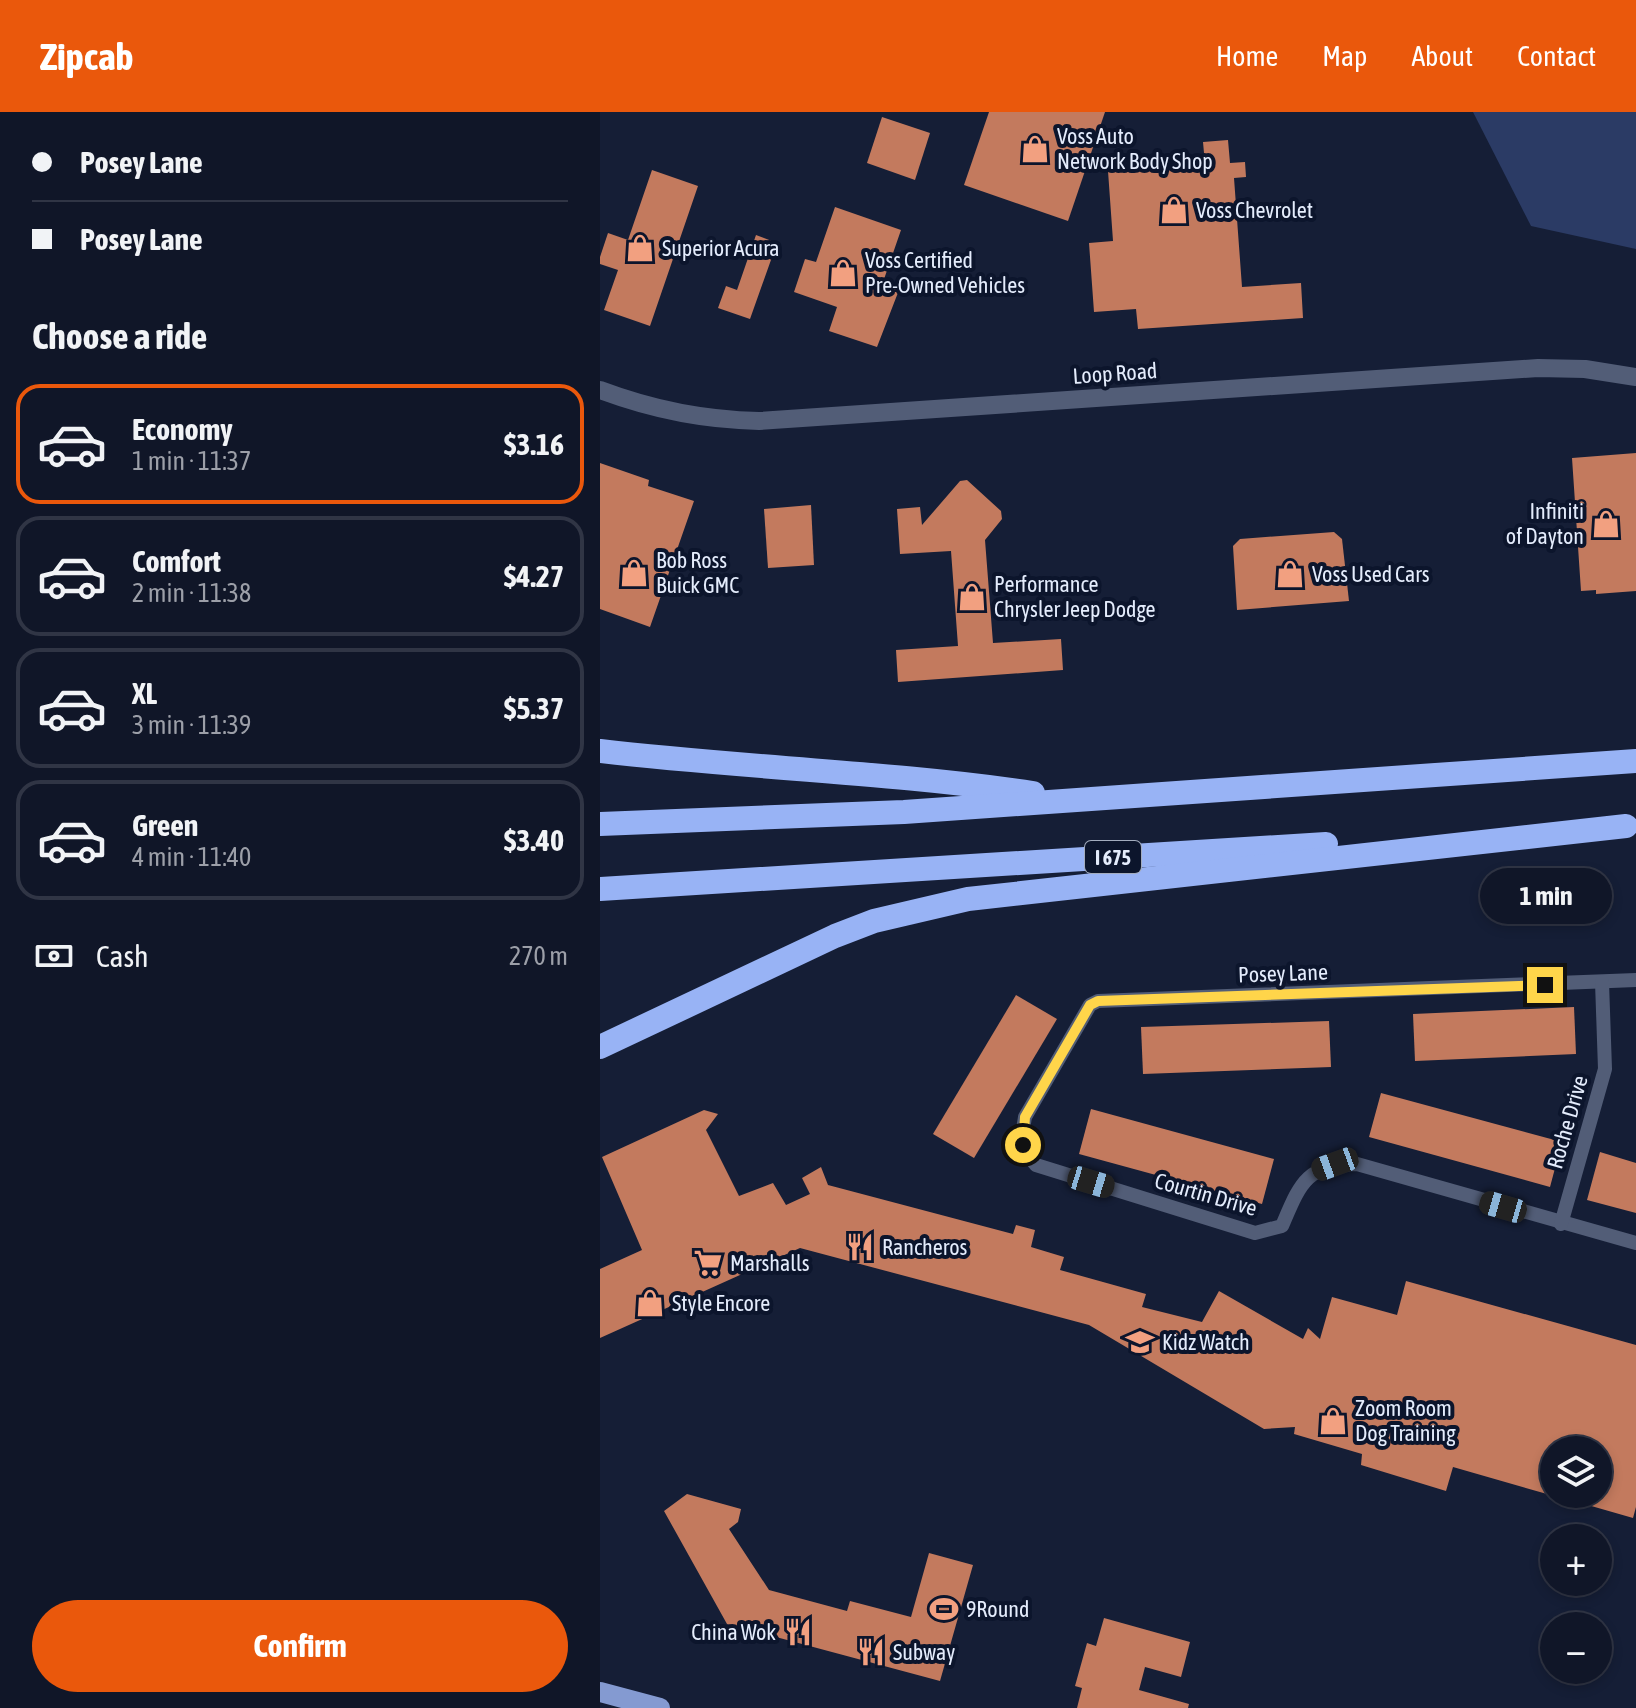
<!DOCTYPE html>
<meta charset="utf-8">
<style>
:root{--surface:#101628;--page:#1e2334;--text:#f1f3f6;--muted:#9c9fa8;--line:#303545;--accent:#ea580c}
body{margin:0;font-family:"Asap Condensed",sans-serif;background:var(--page);color:var(--text);height:100vh;display:flex;flex-direction:column;font-size:30px;white-space:nowrap}
*{box-sizing:border-box;margin:0}
p{font-size:26px;color:var(--muted)}
.icon{flex:none;width:44px;height:44px;fill:none;stroke:currentColor;stroke-width:2;stroke-linecap:round;stroke-linejoin:round}
.map{position:relative;flex:1;overflow:hidden}
.sheet{display:flex;flex-direction:column;background:var(--surface);width:600px}
.sheet>*{flex:none}
.top-card{display:grid;align-content:center;height:176px;padding:0 32px;background:var(--surface)}
.fabs{position:absolute;left:940px;top:1324px;display:grid;gap:16px}
.fabs a{display:grid;place-items:center;width:72px;height:72px;border-radius:50%;background:var(--surface);box-shadow:0 4px 12px #0003,0 0 0 2px var(--line);font-size:40px}
.end{position:absolute;width:36px;height:36px;margin:-18px;border:10px solid #ffd54a;background:#111;box-shadow:0 0 0 4px #111}
.from{border-radius:50%}
.bubble{position:absolute;height:56px;border-radius:28px;background:var(--surface);box-shadow:0 4px 12px #0003,0 0 0 2px var(--line);font-size:26px;font-weight:700;line-height:56px;text-align:center}
.car{position:absolute;width:24px;height:48px;margin:-24px -12px;border-radius:10px;box-shadow:0 0 6px 2px #0007;background:linear-gradient(#222 24%,#8ab4d8 0 40%,#222 0 76%,#8ab4d8 0 86%,#222 0)}
.top-card b{display:flex;align-items:center;gap:28px;height:76px;font-size:30px}
.top-card b+b{border-top:2px solid var(--line)}
.top-card i{width:20px;height:20px;background:var(--text)}
ul{padding:0;list-style:none}
li{display:flex;align-items:center;gap:24px;height:120px;margin:0 16px 12px;padding:0 16px;border:4px solid var(--line);border-radius:24px}
li div{flex:1}
li b{display:block;font-size:30px}
li em{font-style:normal;font-weight:700}
li.current{border-color:var(--accent)}
li>.icon{width:72px;height:72px;stroke-width:1.5}
h2{padding:0 32px;font-size:36px;line-height:96px}
.pay{display:flex;align-items:center;gap:20px;height:88px;padding:0 32px;font-size:30px}
.pay p{margin-inline-start:auto}
.action{display:flex;gap:16px;margin-top:auto;padding:16px 32px}
.action a{flex:1;height:92px;border-radius:48px;background:var(--accent);color:#fff;font-size:32px;font-weight:700;line-height:92px;text-align:center}
header{display:flex;align-items:center;gap:48px;box-sizing:border-box;height:112px;padding:0 40px;background:var(--accent);color:#fff}
header strong{font-size:38px}
nav{display:flex;gap:44px;margin-inline-start:auto;font-size:28px}
main{display:flex;flex:1;min-height:0}
.map>svg:first-child{display:block}
.green{fill:#2b3b65}
.building{fill:#c37a5e}
.lines{fill:none;stroke-linecap:round;stroke-linejoin:round}
.minor{stroke:#525d77;stroke-width:14}
.tertiary{stroke:#525d77;stroke-width:18}
.primary{stroke:#849ad1;stroke-width:20}
.motorway{stroke:#98b3f5;stroke-width:24}
.route{stroke:#ffd54a;stroke-width:10}
.labels{text-anchor:middle;dominant-baseline:central;stroke-width:8;stroke-linejoin:round;paint-order:stroke}
.shield{fill:#0c152c;stroke:#a3acbe;stroke-width:2}
.shield-label{font-size:20px;font-weight:bold;fill:#e4ecfc}
.poi-label{font-size:22px;fill:#e4ecfc;stroke:#0c152c;text-anchor:start}
.street-label{font-size:22px;fill:#e4ecfc;stroke:#0c152c}
</style>
<header>
<strong>Zipcab</strong>
<nav><a>Home</a><a>Map</a><a>About</a><a>Contact</a></nav>
</header>
<main>
<section class="sheet">
<div class="top-card">
<b><i class="from"></i>Posey Lane</b>
<b><i></i>Posey Lane</b>
</div>
<h2>Choose a ride</h2>
<ul>
<li class="current"><svg class="icon" aria-label="car" viewBox="0 0 24 24"><path d="M5 17H2v-5l4-1 3-4h7l3 4 3 1v5h-3M9 17h6M6 11h13"/><circle cx="7" cy="17" r="2"/><circle cx="17" cy="17" r="2"/></svg><div><b>Economy</b><p>1 min · 11:37</p></div><em>$3.16</em></li>
<li><svg class="icon" aria-label="car" viewBox="0 0 24 24"><path d="M5 17H2v-5l4-1 3-4h7l3 4 3 1v5h-3M9 17h6M6 11h13"/><circle cx="7" cy="17" r="2"/><circle cx="17" cy="17" r="2"/></svg><div><b>Comfort</b><p>2 min · 11:38</p></div><em>$4.27</em></li>
<li><svg class="icon" aria-label="car" viewBox="0 0 24 24"><path d="M5 17H2v-5l4-1 3-4h7l3 4 3 1v5h-3M9 17h6M6 11h13"/><circle cx="7" cy="17" r="2"/><circle cx="17" cy="17" r="2"/></svg><div><b>XL</b><p>3 min · 11:39</p></div><em>$5.37</em></li>
<li><svg class="icon" aria-label="car" viewBox="0 0 24 24"><path d="M5 17H2v-5l4-1 3-4h7l3 4 3 1v5h-3M9 17h6M6 11h13"/><circle cx="7" cy="17" r="2"/><circle cx="17" cy="17" r="2"/></svg><div><b>Green</b><p>4 min · 11:40</p></div><em>$3.40</em></li>
</ul>
<div class="pay"><svg class="icon" aria-label="cash" viewBox="0 0 24 24"><path d="M3 7h18v10H3z"/><circle cx="12" cy="12" r="2"/></svg>Cash<p>270 m</p></div>
<div class="action"><a>Confirm</a></div>
</section>
<div class="map">
<svg width="1036" height="1596" viewBox="0 0 1036 1596">
<rect width="100%" height="100%" fill="#151e36"/>
<!-- green -->
<polygon class="green" points="873,0 1036,0 1036,137 931,114"/>
<!-- building -->
<g class="building">
<polygon points="389,0 505,0 468,109 364,73"/>
<polygon points="282,5 330,21 315,68 267,51"/>
<polygon points="628,28 630,51 645,50 646,65 634,66 642,175 701,171 703,206 538,217 536,197 494,200 489,131 513,129 508,59 550,56 550,49 564,48 564,55 605,52 603,30"/>
<polygon points="52,58 98,74 50,214 4,198 18,158 0,152 0,145 8,121 28,128"/>
<polygon points="235,95 301,118 282,173 299,178 277,235 229,219 237,195 194,180 205,147 216,150"/>
<polygon points="156,123 177,131 150,207 118,196 126,174 137,178"/>
<polygon points="1036,341 1036,479 996,482 996,478 981,479 972,346"/>
<polygon points="0,351 49,368 48,374 94,389 50,515 0,497"/>
<polygon points="367,368 401,399 402,407 385,428 393,531 461,527 463,558 298,570 296,538 358,534 351,439 300,442 297,397 320,395 322,413 360,369"/>
<polygon points="211,393 214,453 168,456 164,397"/>
<polygon points="734,420 742,427 749,489 637,498 633,434 640,427"/>
<polygon points="416,883 457,907 374,1046 333,1022"/>
<polygon points="974,895 976,942 815,949 813,902"/>
<polygon points="729,909 731,955 543,962 541,915"/>
<polygon points="781,981 962,1030 950,1075 769,1025"/>
<polygon points="491,997 674,1047 662,1092 479,1042"/>
<polygon points="104,998 118,1002 106,1018 139,1084 173,1071 186,1093 210,1082 202,1066 221,1055 228,1073 413,1122 416,1113 435,1118 431,1135 464,1145 460,1158 546,1182 542,1195 602,1210 619,1179 703,1227 708,1216 720,1227 732,1185 797,1203 806,1169 1036,1233 1036,1395 1033,1406 960,1385 961,1382 998,1382 998,1338 954,1338 954,1384 853,1355 846,1379 761,1353 762,1342 694,1322 695,1315 664,1317 489,1213 200,1136 0,1226 0,1157 42,1138 2,1045"/>
<polygon points="1000,1040 1036,1051 1036,1101 987,1088"/>
<polygon points="87,1382 141,1397 138,1410 129,1417 169,1478 247,1499 250,1489 311,1505 329,1441 373,1453 340,1569 127,1512 64,1399"/>
<polygon points="504,1506 590,1530 581,1565 545,1555 539,1578 589,1592 588,1596 477,1596 482,1576 475,1574 487,1531 496,1534"/>
</g>
<g class="lines">
<!-- minor -->
<g class="minor">
<path d="M1036,868l-538,21 -8,4 -65,112c-4,20 -3,33 11,48l219,68 27,-7c18,-42 24,-62 75,-62l279,79"/>
<polyline points="961,1112 1005,957 1002,870"/>
</g>
<!-- tertiary -->
<path class="tertiary" d="M0,278c53,20 103,30 159,31l779,-53 47,1 51,8"/>
<!-- primary -->
<polyline class="primary" points="0,1580 60,1596"/>
<!-- motorway -->
<g class="motorway">
<path d="M0,639c144,17 290,21 433,42"/>
<polyline points="0,712 304,700 1036,649"/>
<polyline points="0,777 726,732"/>
<polyline points="0,935 235,824 274,809 368,787 1026,714"/>
</g>
</g>
<g class="lines">
<!-- route -->
<polyline class="route" points="423,1033 425,1005 490,893 498,889 945,873"/>
</g>
<!-- icons -->
<defs>
<symbol id="shop-bare" viewBox="-9 -9 18 18"><path d="M-5-2.5h2.3a2.7 3.5 0 0 1 5.4 0H5L5.5 6h-11ZM-1.5-2.5h3a1.5 2.3 0 0 0-3 0Z" fill="#f2a080" stroke="#0c152c" stroke-width="2.5" paint-order="stroke"/></symbol>
<symbol id="restaurant-bare" viewBox="-9 -9 18 18"><path d="M-5-6h1v4h1v-4h1v4h1v-4h1v5L-1.5 .5V6h-2V.5L-5-1ZM5-6V6H3V1.5H1.5Q1.5-4 5-6Z" fill="#f2a080" stroke="#0c152c" stroke-width="2.5" paint-order="stroke"/></symbol>
<symbol id="supermarket-bare" viewBox="-9 -9 18 18"><path d="M-6-5.5h2.5l.6 2H6L4.5 2H-2.5L-4.4-4H-6ZM-1.5 3.2a1.3 1.3 0 1 0 .1 0ZM3 3.2a1.3 1.3 0 1 0 .1 0Z" fill="#f2a080" stroke="#0c152c" stroke-width="2.5" paint-order="stroke"/></symbol>
<symbol id="school-bare" viewBox="-9 -9 18 18"><path d="M0-5L7-2L0 1L-7-2ZM-4 1L0 2.5L4 1V4Q0 6-4 4Z" fill="#f2a080" stroke="#0c152c" stroke-width="2.5" paint-order="stroke"/></symbol>
<symbol id="stadium-bare" viewBox="-9 -9 18 18"><path d="M0-5a6.5 5 0 1 0 0 10a6.5 5 0 1 0 0-10ZM-3.5-1.8h7v3.6h-7Z" fill="#f2a080" stroke="#0c152c" stroke-width="2.5" paint-order="stroke"/></symbol>
</defs>
<g fill-rule="evenodd">
<use href="#shop-bare" x="415" y="17" width="40" height="40"/>
<use href="#shop-bare" x="554" y="78" width="40" height="40"/>
<use href="#shop-bare" x="20" y="116" width="40" height="40"/>
<use href="#shop-bare" x="223" y="141" width="40" height="40"/>
<use href="#shop-bare" x="986" y="392" width="40" height="40"/>
<use href="#shop-bare" x="14" y="441" width="40" height="40"/>
<use href="#shop-bare" x="670" y="442" width="40" height="40"/>
<use href="#shop-bare" x="352" y="465" width="40" height="40"/>
<use href="#restaurant-bare" x="240" y="1115" width="40" height="40"/>
<use href="#supermarket-bare" x="88" y="1131" width="40" height="40"/>
<use href="#shop-bare" x="30" y="1171" width="40" height="40"/>
<use href="#school-bare" x="520" y="1210" width="40" height="40"/>
<use href="#shop-bare" x="713" y="1289" width="40" height="40"/>
<use href="#stadium-bare" x="324" y="1477" width="40" height="40"/>
<use href="#restaurant-bare" x="178" y="1500" width="40" height="40"/>
<use href="#restaurant-bare" x="251" y="1520" width="40" height="40"/>
</g>
<g class="labels">
<!-- shield labels -->
<rect class="shield" x="485" y="729" width="56" height="32" rx="6"/>
<g class="shield-label">
<text x="513" y="745">I 675</text>
</g>
<!-- poi labels -->
<g class="poi-label">
<text x="457" y="24">Voss Auto<tspan x="457" dy="25">Network Body Shop</tspan></text>
<text x="596" y="98">Voss Chevrolet</text>
<text x="62" y="136">Superior Acura</text>
<text x="265" y="148">Voss Certified<tspan x="265" dy="25">Pre-Owned Vehicles</tspan></text>
<text x="984" y="399" text-anchor="end">Infiniti<tspan x="984" dy="25">of Dayton</tspan></text>
<text x="56" y="448">Bob Ross<tspan x="56" dy="25">Buick GMC</tspan></text>
<text x="712" y="462">Voss Used Cars</text>
<text x="394" y="472">Performance<tspan x="394" dy="25">Chrysler Jeep Dodge</tspan></text>
<text x="282" y="1135">Rancheros</text>
<text x="130" y="1151">Marshalls</text>
<text x="72" y="1191">Style Encore</text>
<text x="562" y="1230">Kidz Watch</text>
<text x="755" y="1296">Zoom Room<tspan x="755" dy="25">Dog Training</tspan></text>
<text x="366" y="1497">9Round</text>
<text x="176" y="1520" text-anchor="end">China Wok</text>
<text x="293" y="1540">Subway</text>
</g>
<!-- street labels -->
<g class="street-label">
<text transform="translate(515 261) rotate(-4)">Loop Road</text>
<text transform="translate(683 861) rotate(-2)">Posey Lane</text>
<text transform="translate(967 1010) rotate(-74)">Roche Drive</text>
<text transform="translate(606 1082) rotate(16)">Courtin Drive</text>
</g>
</g>
</svg>
<div class="fabs">
<a><svg class="icon" aria-label="layers" viewBox="0 0 24 24"><path d="M12 4l9 5-9 5-9-5zM3 14l9 5 9-5"/></svg></a>
<a>+</a>
<a>−</a>
</div>
<i class="end from" style="left:423px;top:1033px"></i>
<i class="end" style="left:945px;top:873px"></i>
<div class="bubble" style="left:880px;top:756px;width:132px">1 min</div>
<i class="car" style="left:735px;top:1052px;rotate:250deg"></i>
<i class="car" style="left:491px;top:1070px;rotate:107deg"></i>
<i class="car" style="left:903px;top:1095px;rotate:286deg"></i>
</div>
</main>
